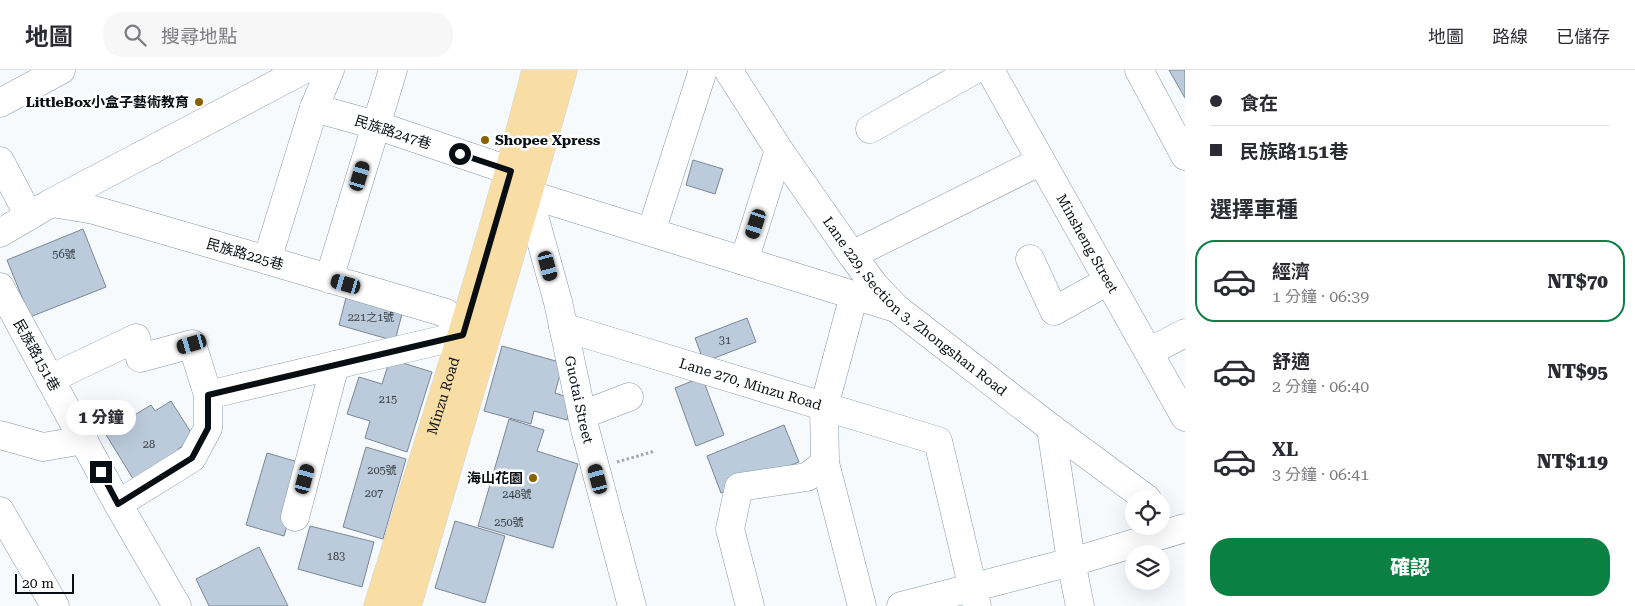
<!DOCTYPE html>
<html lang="zh-TW">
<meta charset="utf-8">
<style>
:root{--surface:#fff;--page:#f7f7f7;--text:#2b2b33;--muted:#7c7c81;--line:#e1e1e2;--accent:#0b8043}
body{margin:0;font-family:"Roboto Serif","Noto Sans TC",serif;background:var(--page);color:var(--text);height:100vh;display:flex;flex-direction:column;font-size:19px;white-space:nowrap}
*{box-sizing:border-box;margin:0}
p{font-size:16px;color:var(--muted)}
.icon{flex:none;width:28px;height:28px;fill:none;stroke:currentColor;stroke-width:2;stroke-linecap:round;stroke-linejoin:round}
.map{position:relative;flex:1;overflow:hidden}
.drawer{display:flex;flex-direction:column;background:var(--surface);width:450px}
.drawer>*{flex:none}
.banner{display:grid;align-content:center;height:110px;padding:0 25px;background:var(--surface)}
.controls{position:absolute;left:1125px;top:420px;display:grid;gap:10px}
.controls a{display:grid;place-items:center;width:45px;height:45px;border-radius:50%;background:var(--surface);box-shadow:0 5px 20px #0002;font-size:25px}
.scale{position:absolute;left:15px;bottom:12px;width:59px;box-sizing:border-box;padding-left:5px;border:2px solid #090e13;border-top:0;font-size:14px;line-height:18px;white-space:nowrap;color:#090e13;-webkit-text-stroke:4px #fff;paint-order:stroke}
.end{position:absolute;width:22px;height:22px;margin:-11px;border:6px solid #090e13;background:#fff;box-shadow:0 0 0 2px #fff}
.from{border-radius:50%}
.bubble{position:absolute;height:35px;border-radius:18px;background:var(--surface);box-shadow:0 5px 20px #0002;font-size:16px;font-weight:800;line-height:35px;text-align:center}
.car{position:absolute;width:15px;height:30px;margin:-15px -8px;border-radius:6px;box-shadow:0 0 4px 1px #0007;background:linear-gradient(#222 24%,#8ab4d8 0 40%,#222 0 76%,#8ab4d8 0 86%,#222 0)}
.banner b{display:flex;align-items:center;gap:18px;height:48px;font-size:19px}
.banner b+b{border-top:1px solid var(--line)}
.banner i{width:12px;height:12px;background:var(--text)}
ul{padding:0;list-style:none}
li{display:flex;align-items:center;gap:15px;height:82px;margin:0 10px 8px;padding:0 15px;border:2px solid transparent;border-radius:20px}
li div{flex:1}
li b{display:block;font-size:19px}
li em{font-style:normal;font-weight:800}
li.selected{border-color:var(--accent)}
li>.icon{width:45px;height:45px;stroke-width:1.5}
h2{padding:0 25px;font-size:22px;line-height:60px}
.primary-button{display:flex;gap:10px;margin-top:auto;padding:10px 25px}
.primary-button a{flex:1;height:58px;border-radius:20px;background:var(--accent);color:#fff;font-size:20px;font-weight:800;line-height:58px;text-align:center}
header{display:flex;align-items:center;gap:30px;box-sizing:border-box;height:70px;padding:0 25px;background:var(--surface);border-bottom:1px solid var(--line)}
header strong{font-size:24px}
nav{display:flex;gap:28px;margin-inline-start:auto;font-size:18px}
.search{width:350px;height:45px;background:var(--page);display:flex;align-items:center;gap:12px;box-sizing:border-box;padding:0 18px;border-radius:20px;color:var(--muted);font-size:19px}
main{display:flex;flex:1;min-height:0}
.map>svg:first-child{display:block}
.building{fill:#bccbdb;stroke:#798796}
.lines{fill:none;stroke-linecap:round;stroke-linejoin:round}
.minor-casing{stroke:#8998a7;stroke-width:29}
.major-casing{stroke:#d3d4d5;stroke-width:29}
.path{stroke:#a4a8ac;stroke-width:3;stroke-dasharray:2.5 2.5;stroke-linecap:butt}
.minor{stroke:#fff;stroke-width:28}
.major{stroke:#f8dda4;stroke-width:28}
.route{stroke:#090e13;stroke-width:6}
.poi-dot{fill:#866300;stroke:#fff;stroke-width:2}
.labels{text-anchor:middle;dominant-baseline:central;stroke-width:5;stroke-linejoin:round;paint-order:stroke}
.number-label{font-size:11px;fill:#363d45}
.poi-label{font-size:14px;font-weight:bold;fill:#090e13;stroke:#fff;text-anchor:end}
.street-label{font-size:14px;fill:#090e13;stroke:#fff}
</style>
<header>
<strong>地圖</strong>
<div class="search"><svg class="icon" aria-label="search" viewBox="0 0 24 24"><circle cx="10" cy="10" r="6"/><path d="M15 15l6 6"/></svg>搜尋地點</div>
<nav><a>地圖</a><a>路線</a><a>已儲存</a></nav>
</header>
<main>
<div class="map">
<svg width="1185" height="536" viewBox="0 0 1185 536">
<rect width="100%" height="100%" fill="#f7fafd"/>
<!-- building -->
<g class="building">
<polygon points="1169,0 1185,0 1185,28"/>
<polygon points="693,90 723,99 715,124 686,115"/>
<polygon points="83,159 106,217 30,247 7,190"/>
<polygon points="348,220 404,236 395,271 339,255"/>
<polygon points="747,248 756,272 704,292 695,268"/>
<polygon points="502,276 563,293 555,323 573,329 567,350 534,341 531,354 484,341"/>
<polygon points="390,289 432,302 407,382 365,368 370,351 347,344 359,307 382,314"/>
<polygon points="702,307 724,365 696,376 675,318"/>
<polygon points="171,331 195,369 178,379 181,384 135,412 105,363 151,335 155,341"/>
<polygon points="509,349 544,360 537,381 578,394 553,478 478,456"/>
<polygon points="784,355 799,392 721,423 707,386"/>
<polygon points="366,377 406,389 383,469 343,457"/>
<polygon points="267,383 305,394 284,466 246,455"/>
<polygon points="455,451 505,466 485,533 435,518"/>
<polygon points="310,456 374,472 362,517 298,499"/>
<polygon points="259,477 288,536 209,536 196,509"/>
</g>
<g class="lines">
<defs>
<g id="minor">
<polyline points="330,0 314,38 376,55 511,101"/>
<path id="s1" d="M728,0l51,80 73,105 23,31 21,22 155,120 96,71"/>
<path id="s2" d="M990,0l195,347"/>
<polyline points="1139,0 1185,86"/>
<polyline points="0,33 61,0"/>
<polyline points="870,59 974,0"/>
<polyline points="0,91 29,146"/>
<path id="s3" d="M528,124l30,108 27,127 47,177"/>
<polyline points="528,124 892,237"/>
<polyline points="51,133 303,0"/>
<polyline points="651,162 703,0"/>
<polyline points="0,163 51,133 77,137 94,140 267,190 446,243 463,265 480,270"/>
<polyline points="852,185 1041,91"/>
<polyline points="1030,189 1054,241 1108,211"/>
<polyline points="267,190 314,38"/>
<polyline points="744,191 779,80"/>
<polyline points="329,209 393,0"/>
<polyline points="0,217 118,434 177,536"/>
<polyline points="854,225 824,337 825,393 862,536"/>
<path id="s4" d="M563,257l375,114 39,165"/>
<polyline points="1149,282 1185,263"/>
<polyline points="50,309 136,268 140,288 192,274 208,325 208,358 192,388 118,434"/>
<polyline points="208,325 463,265"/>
<polyline points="582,345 629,327"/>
<polyline points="1051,358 1071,491 1080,536"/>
<polyline points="0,365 43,377 84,370"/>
<polyline points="0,441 55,536"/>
<polyline points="295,447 335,295"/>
<polyline points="750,536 730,459 739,417 807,407 825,393"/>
<polyline points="901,536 1079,490 1185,458"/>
</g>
<g id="major">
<path id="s5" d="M378,536c55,-178 112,-355 158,-536"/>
<polyline points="407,536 528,124 563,0"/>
</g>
</defs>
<!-- minor casing -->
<use href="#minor" class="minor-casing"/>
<!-- major casing -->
<use href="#major" class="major-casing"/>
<!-- path -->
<polyline class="path" points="617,392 655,381"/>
<!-- minor -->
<use href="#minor" class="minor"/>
<!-- major -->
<use href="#major" class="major"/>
</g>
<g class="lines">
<!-- route -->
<polyline class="route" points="101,402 118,434 192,388 208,358 208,325 463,265 511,101 460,84"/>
</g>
<!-- markers -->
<g class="poi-dot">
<circle cx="199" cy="32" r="5"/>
<circle cx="485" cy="70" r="5"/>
<circle cx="533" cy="408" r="5"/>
</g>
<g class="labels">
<!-- number labels -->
<g class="number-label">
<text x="64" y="184">56號</text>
<text x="371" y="247">221之1號</text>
<text x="725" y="270">31</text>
<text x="388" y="329">215</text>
<text x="149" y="374">28</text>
<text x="382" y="400">205號</text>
<text x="374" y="423">207</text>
<text x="517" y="424">248號</text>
<text x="509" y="452">250號</text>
<text x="336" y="486">183</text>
</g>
<!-- poi labels -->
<g class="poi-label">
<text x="189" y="32">LittleBox小盒子藝術教育</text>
<text x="495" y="70" text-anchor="start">Shopee Xpress</text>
<text x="523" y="408">海山花園</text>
</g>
<!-- street labels -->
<g class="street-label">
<text transform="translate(393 62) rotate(18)">民族路247巷</text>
<text stroke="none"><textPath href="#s2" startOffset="199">Minsheng Street</textPath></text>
<text transform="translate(245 184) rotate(16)">民族路225巷</text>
<text stroke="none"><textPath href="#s1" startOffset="304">Lane 229, Section 3, Zhongshan Road</textPath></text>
<text transform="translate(37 285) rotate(61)">民族路151巷</text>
<text stroke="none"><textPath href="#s4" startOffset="196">Lane 270, Minzu Road</textPath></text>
<text stroke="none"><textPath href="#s5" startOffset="220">Minzu Road</textPath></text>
<text stroke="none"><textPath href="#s3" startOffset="212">Guotai Street</textPath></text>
</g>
</g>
</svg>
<div class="controls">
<a><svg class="icon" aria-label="locate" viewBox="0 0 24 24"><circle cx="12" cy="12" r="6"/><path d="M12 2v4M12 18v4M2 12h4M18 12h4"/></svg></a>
<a><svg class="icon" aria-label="layers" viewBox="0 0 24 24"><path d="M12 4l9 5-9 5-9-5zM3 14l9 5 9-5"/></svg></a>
</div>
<div class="scale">20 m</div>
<i class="end from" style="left:460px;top:84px"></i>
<i class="end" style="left:101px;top:402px"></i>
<div class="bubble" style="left:66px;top:330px;width:70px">1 分鐘</div>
<i class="car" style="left:360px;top:106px;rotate:17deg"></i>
<i class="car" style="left:756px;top:154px;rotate:198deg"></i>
<i class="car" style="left:548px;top:196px;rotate:165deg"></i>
<i class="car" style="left:346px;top:214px;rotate:286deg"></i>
<i class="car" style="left:192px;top:274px;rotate:254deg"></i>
<i class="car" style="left:305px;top:409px;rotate:15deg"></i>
<i class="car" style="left:598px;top:409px;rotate:345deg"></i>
</div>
<section class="drawer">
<div class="banner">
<b><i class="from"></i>食在</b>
<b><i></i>民族路151巷</b>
</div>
<h2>選擇車種</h2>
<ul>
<li class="selected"><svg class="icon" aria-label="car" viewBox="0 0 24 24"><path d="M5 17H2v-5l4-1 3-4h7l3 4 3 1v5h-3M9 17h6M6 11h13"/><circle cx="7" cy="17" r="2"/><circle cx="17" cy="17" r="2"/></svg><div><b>經濟</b><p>1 分鐘 · 06:39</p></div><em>NT$70</em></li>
<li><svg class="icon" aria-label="car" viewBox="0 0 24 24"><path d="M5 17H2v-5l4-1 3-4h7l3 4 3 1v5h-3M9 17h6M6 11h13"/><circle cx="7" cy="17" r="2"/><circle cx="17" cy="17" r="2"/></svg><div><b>舒適</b><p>2 分鐘 · 06:40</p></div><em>NT$95</em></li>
<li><svg class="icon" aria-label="car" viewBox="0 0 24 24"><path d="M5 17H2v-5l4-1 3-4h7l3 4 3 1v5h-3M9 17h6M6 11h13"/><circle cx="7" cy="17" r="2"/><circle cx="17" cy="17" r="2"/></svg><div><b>XL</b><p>3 分鐘 · 06:41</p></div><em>NT$119</em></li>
</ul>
<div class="primary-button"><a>確認</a></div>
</section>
</main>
